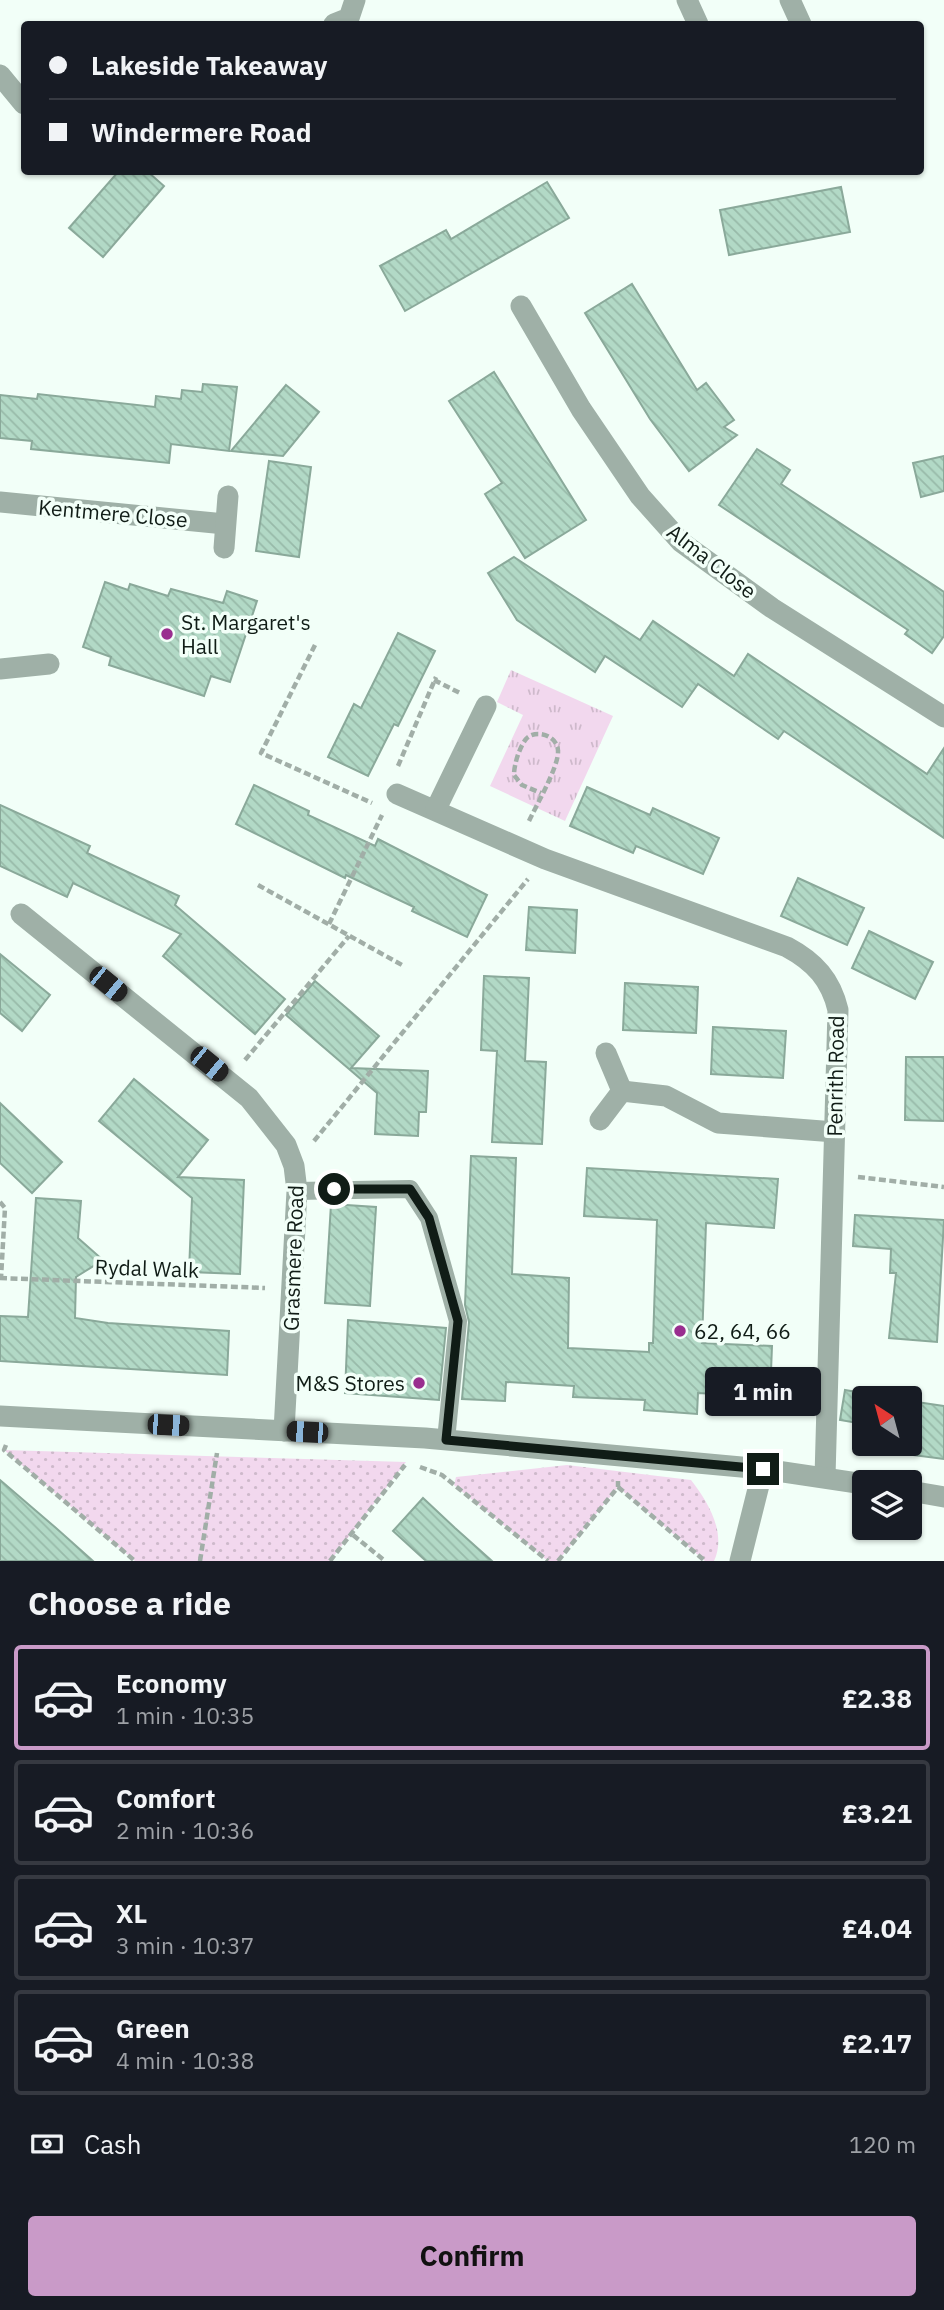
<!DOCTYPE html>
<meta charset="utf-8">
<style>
:root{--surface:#171b24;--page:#242831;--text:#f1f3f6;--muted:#9ea1a6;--line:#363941;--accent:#c99ac8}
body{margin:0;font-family:"IBM Plex Sans",sans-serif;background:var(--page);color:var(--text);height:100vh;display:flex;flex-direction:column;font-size:26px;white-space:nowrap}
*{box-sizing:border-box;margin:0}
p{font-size:23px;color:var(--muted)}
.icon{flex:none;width:38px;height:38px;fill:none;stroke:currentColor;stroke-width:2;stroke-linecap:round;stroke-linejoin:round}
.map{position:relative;height:1561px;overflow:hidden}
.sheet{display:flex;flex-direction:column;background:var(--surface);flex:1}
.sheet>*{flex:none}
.banner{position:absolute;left:21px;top:21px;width:903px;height:154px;border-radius:7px;box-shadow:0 2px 5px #0004;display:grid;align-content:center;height:154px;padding:0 28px;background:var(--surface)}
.needle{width:46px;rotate:324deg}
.controls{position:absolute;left:852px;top:1386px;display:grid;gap:14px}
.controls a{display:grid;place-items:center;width:70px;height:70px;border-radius:7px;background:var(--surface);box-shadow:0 2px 5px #0004;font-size:35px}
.end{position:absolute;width:32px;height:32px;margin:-16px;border:9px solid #101c16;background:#fff;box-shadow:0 0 0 4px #fff}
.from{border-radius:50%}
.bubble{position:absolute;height:49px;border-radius:7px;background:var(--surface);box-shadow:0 2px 5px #0004;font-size:23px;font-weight:700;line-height:49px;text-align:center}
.car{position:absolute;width:21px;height:42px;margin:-21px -10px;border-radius:9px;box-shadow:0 0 5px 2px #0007;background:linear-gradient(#222 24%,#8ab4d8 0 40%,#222 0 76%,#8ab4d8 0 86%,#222 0)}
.banner b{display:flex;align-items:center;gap:24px;height:66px;font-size:26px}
.banner b+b{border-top:2px solid var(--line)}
.banner i{width:18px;height:18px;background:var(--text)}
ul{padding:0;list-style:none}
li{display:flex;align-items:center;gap:21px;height:105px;margin:0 14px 10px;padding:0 14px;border:4px solid var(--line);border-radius:7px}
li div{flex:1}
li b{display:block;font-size:26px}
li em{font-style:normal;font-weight:700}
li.current{border-color:var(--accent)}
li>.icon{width:63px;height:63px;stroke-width:1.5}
h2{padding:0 28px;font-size:32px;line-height:84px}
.pay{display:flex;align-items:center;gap:18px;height:77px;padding:0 28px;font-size:26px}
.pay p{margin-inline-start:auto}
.action{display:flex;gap:14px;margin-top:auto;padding:14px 28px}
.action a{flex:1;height:80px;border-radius:7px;background:var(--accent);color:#111;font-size:28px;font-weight:700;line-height:80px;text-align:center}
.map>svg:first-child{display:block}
.grass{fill:url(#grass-dots)}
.park{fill:url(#park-tufts)}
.building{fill:url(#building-back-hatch);stroke:#8aa99a;stroke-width:2}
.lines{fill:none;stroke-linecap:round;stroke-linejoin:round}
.path{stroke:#a1aea7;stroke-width:4.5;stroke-dasharray:7 3.5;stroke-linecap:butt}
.service{stroke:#9fb0a7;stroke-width:18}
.minor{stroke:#9fb0a7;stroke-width:21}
.route{stroke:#101c16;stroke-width:9}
.poi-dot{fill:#992e8f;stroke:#f2fff8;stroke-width:2.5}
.labels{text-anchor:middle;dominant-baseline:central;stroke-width:7;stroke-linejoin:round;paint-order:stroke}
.street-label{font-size:21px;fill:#101c16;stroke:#f2fff8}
.poi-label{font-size:21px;fill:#101c16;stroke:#f2fff8;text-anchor:start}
</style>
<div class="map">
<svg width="944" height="1561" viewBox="0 0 944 1561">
<defs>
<pattern id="grass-dots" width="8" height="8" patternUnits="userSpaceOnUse" patternTransform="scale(1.75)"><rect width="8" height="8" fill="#f2d8ee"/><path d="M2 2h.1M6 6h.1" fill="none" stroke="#ceb9cb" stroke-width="1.8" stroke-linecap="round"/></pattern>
<pattern id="park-tufts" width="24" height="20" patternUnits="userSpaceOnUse" patternTransform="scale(1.75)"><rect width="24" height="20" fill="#f2d8ee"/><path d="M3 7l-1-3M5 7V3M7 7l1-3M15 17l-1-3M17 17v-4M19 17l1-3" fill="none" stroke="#ceb9cb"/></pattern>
<pattern id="building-back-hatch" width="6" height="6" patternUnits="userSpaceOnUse" patternTransform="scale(1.75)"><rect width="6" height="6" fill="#b2d9c6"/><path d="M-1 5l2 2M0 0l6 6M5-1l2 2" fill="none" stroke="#98baa9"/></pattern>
</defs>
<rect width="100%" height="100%" fill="#f2fff8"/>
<!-- grass -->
<g class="grass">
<polygon points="4,1450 406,1462 330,1561 135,1561"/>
<path d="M567,1465l124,15c17,22 36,53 23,81h-9l-87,-74 -60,74h-10l-94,-76 2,-8z"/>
</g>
<!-- park -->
<polygon class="park" points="511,670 613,716 565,821 490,786 523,715 497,702"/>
<!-- building -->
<g class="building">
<polygon points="118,172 148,172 164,186 103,257 69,228"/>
<polygon points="547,182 569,218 405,311 380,266 446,230 451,239"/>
<polygon points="841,187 850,232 729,255 720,210"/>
<polygon points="632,284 697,390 706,383 734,420 724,427 737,435 689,471 650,419 585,313"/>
<polygon points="494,372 586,520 525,558 485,494 502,483 449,401"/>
<polygon points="203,384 237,387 229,451 171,444 169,463 31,449 32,441 0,438 0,395 37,399 38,394 155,407 156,396 181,399 182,390 202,392"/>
<polygon points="286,385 319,412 283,456 231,451"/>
<polygon points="757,449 790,470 781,484 944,592 944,636 932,653 905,634 908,630 719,505"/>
<polygon points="944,456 944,491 921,497 913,463"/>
<polygon points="269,461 311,467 299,557 256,551"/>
<polygon points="514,557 640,640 653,621 734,676 748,654 927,774 944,748 944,838 784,731 778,739 698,684 682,707 605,656 595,672 517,620 488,573"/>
<polygon points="105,582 128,590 130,584 168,596 171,589 223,603 227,591 257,601 230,682 211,676 204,696 109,665 111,657 83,647"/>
<polygon points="398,633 435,651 398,726 394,724 368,776 328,757 354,704 361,708"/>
<polygon points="254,785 309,811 308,815 375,846 378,839 487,895 467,937 412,911 414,907 346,875 345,878 236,824"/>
<polygon points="587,787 650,815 653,808 719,838 703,874 636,846 633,853 570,826"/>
<polygon points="0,805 90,846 87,853 179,896 175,905 285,999 255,1034 163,956 181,934 73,883 67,897 0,866"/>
<polygon points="798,878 864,908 847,945 781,916"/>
<polygon points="529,907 577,910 575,953 526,950"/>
<polygon points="869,931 933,962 915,999 852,968"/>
<polygon points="0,954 50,995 22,1031 0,1013"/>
<polygon points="484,976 529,978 525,1061 546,1062 542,1144 492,1142 497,1051 481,1050"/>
<polygon points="315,981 379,1036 351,1068 428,1071 426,1112 419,1112 418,1136 375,1134 377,1093 286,1015"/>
<polygon points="625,983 698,987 696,1033 623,1030"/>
<polygon points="713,1027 786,1031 783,1078 711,1074"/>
<polygon points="906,1057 944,1057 944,1121 905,1120"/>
<polygon points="134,1079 208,1140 178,1177 244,1180 240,1274 189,1272 192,1198 99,1121"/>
<polygon points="0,1103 62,1162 32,1193 0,1163"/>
<polygon points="471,1156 516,1158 512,1274 569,1278 568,1348 649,1352 649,1343 653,1343 657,1220 584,1216 587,1168 778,1179 774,1228 706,1223 702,1343 772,1346 770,1397 698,1393 697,1414 644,1410 645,1400 573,1397 574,1386 506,1382 505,1401 462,1399 469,1322 465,1305"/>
<polygon points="36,1198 81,1201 78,1238 103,1260 76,1277 75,1318 108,1323 229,1331 227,1375 0,1361 0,1316 28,1317"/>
<polygon points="331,1204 376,1207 370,1306 325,1303"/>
<polygon points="855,1215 944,1220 937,1342 889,1338 896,1273 890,1273 891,1249 853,1246"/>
<polygon points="348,1320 446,1328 439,1400 345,1393"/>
<polygon points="845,1390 875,1395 894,1398 864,1398 864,1424 840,1420"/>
<polygon points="910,1401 944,1406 944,1459 866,1449 867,1444 910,1444"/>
<polygon points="0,1480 56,1528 93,1561 0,1561"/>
<polygon points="423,1498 455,1528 492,1561 426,1561 393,1531"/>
</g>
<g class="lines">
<!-- path -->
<g class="path">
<polyline points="315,645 261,753 372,803"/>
<polyline points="434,680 462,694"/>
<polyline points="398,766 436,677"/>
<path d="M529,821c7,-15 30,-55 29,-70 0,-15 -22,-23 -32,-12 -7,9 -12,26 -12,36l8,10 19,8"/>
<polyline points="258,885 402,965"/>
<polyline points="329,924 382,815"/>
<polyline points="245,1060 349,936"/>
<polyline points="314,1141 528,879"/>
<polyline points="858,1177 944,1187"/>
<polyline points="0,1202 5,1208 1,1278"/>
<polyline points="0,1278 265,1288"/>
<polyline points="6,1445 4,1450 135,1561"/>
<polyline points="420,1467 442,1475 548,1561"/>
<polyline points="618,1487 705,1561"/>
<polyline points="353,1535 385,1561"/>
<polyline points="200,1561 217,1453"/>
<polyline points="330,1561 405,1465"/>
<polyline points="558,1561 618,1487 618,1481"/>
</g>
<!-- service -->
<polyline class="service" points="297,1191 410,1189 429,1218 458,1321 446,1440"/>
<!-- minor -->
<g class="minor">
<polyline points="687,0 698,24"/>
<polyline points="790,0 801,24"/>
<polyline points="334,24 349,18 355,0"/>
<polyline points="0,75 24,104"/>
<polyline points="521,306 581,409 640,496 681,542 772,608 944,717"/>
<polyline points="0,502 225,524"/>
<polyline points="224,548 228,496"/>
<polyline points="0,669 49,664"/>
<path d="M397,794l148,65 242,88c28,15 44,33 51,63l-13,467"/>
<polyline points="436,809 486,706"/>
<polyline points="21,914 249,1098 286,1145 294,1166 297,1191 284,1431"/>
<polyline points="606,1053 622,1091"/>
<polyline points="600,1120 622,1091 666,1096 718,1123 835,1132"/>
<polyline points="0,1416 425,1438 763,1469 864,1484"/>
<polyline points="910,1491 944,1497"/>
<polyline points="740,1561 763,1469"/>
</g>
</g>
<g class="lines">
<!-- route -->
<polyline class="route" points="334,1189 410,1189 429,1218 458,1321 446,1440 763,1469"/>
</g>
<!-- markers -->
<g class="poi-dot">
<circle cx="167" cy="634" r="7"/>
<circle cx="680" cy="1331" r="7"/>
<circle cx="419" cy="1383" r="7"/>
</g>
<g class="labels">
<!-- street labels -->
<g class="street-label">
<text transform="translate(113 513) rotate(5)">Kentmere Close</text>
<text transform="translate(712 561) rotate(38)">Alma Close</text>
<text transform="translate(835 1076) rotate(-89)">Penrith Road</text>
<text transform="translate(293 1258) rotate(-88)">Grasmere Road</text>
<text transform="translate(147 1268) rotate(2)">Rydal Walk</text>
</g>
<!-- poi labels -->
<g class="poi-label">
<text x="181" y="622">St. Margaret's<tspan x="181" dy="24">Hall</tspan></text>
<text x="694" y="1331">62, 64, 66</text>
<text x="405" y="1383" text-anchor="end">M&amp;S Stores</text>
</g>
</g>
</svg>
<div class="controls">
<a><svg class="needle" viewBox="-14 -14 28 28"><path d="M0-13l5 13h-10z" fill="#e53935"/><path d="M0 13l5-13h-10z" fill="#9ea1a6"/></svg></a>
<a><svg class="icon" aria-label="layers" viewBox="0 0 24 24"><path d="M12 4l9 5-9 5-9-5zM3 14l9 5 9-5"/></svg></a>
</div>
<i class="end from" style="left:334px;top:1189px"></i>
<i class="end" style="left:763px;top:1469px"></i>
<div class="bubble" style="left:705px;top:1367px;width:116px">1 min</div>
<i class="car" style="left:108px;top:984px;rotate:129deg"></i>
<i class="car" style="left:209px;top:1064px;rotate:129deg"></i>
<i class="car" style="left:168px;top:1425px;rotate:93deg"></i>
<i class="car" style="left:307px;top:1432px;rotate:273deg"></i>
<div class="banner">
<b><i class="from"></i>Lakeside Takeaway</b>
<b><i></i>Windermere Road</b>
</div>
</div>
<section class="sheet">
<h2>Choose a ride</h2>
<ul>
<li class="current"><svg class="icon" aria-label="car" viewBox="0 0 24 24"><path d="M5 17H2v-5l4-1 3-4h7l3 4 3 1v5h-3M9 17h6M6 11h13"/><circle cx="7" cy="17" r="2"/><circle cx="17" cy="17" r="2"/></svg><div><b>Economy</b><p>1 min · 10:35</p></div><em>£2.38</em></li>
<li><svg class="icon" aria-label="car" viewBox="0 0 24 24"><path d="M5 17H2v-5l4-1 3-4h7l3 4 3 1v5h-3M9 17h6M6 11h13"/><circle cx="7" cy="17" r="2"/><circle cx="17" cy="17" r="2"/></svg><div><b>Comfort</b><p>2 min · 10:36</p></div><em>£3.21</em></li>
<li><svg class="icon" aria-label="car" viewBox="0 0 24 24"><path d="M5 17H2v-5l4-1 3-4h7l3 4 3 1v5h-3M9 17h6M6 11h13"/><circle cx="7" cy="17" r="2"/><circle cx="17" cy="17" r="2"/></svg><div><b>XL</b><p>3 min · 10:37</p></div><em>£4.04</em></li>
<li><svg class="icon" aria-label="car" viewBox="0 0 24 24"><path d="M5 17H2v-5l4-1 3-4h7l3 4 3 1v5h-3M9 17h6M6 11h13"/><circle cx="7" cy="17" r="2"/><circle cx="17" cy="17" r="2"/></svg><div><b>Green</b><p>4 min · 10:38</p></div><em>£2.17</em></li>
</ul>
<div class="pay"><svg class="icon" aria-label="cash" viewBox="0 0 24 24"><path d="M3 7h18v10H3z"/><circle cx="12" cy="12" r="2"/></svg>Cash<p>120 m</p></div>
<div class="action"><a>Confirm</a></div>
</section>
